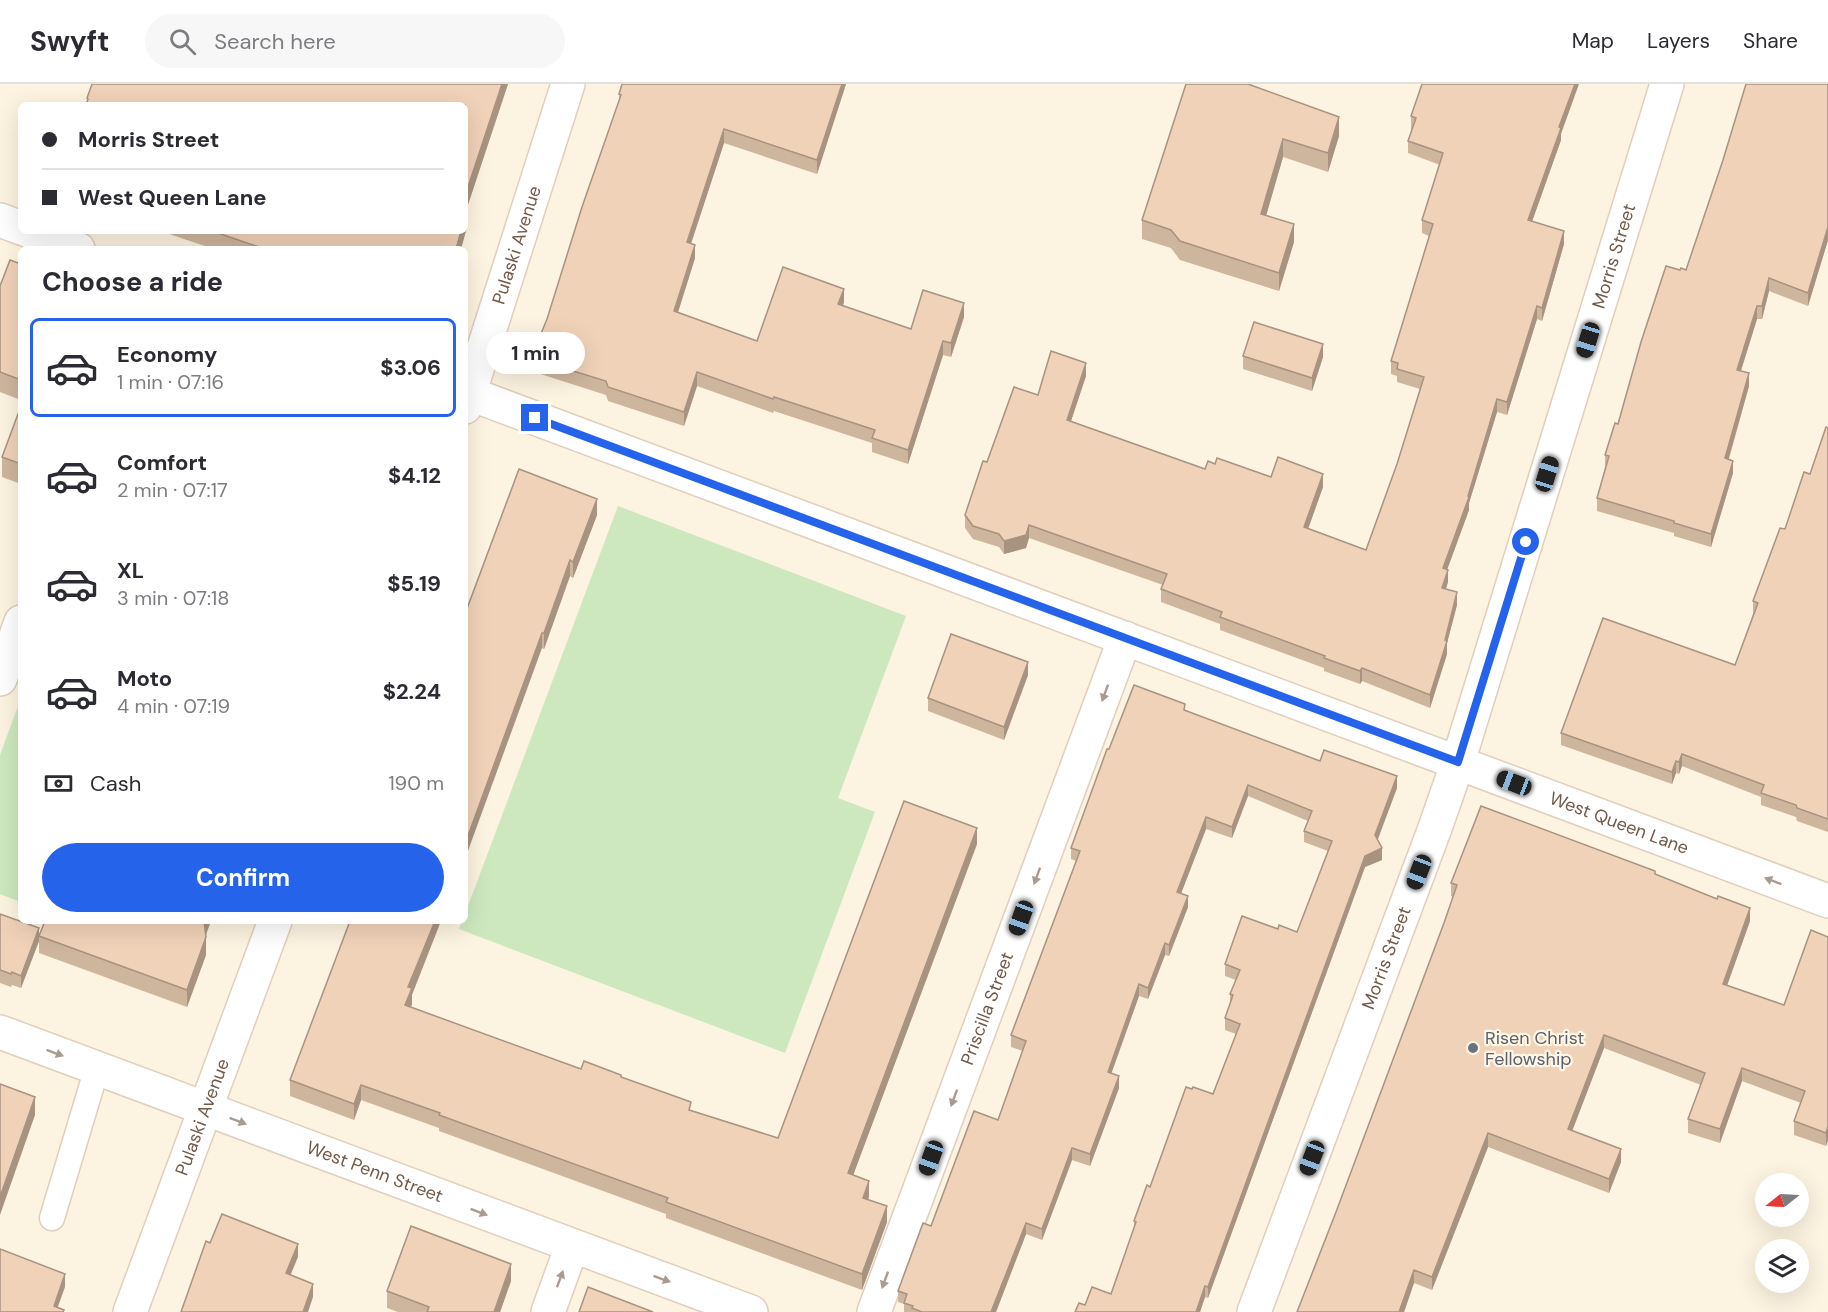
<!DOCTYPE html>
<meta charset="utf-8">
<style>
:root{--surface:#fff;--page:#f7f7f7;--text:#2b2b33;--muted:#7c7c81;--line:#e1e1e2;--accent:#2563eb}
body{margin:0;font-family:"DM Sans",sans-serif;background:var(--page);color:var(--text);height:100vh;display:flex;flex-direction:column;font-size:22px;white-space:nowrap}
*{box-sizing:border-box;margin:0}
p{font-size:20px;color:var(--muted)}
.icon{flex:none;width:33px;height:33px;fill:none;stroke:currentColor;stroke-width:2;stroke-linecap:round;stroke-linejoin:round}
.map{position:relative;flex:1;overflow:hidden}
.drawer{position:absolute;left:18px;top:162px;width:450px;height:678px;display:flex;flex-direction:column;background:var(--surface);border-radius:9px;box-shadow:0 6px 24px #0002}
.drawer>*{flex:none}
.hud{position:absolute;left:18px;top:18px;width:450px;height:132px;border-radius:9px;box-shadow:0 6px 24px #0002;display:grid;align-content:center;height:132px;padding:0 24px;background:var(--surface)}
.needle{width:39px;rotate:252deg}
.buttons{position:absolute;left:1755px;top:1089px;display:grid;gap:12px}
.buttons a{display:grid;place-items:center;width:54px;height:54px;border-radius:50%;background:var(--surface);box-shadow:0 6px 24px #0002;font-size:30px}
.end{position:absolute;width:27px;height:27px;margin:-14px;border:8px solid #2563eb;background:#fff;box-shadow:0 0 0 3px #fff}
.from{border-radius:50%}
.bubble{position:absolute;height:42px;border-radius:21px;background:var(--surface);box-shadow:0 6px 24px #0002;font-size:20px;font-weight:700;line-height:42px;text-align:center}
.car{position:absolute;width:18px;height:36px;margin:-18px -9px;border-radius:8px;box-shadow:0 0 4px 2px #0007;background:linear-gradient(#222 24%,#8ab4d8 0 40%,#222 0 76%,#8ab4d8 0 86%,#222 0)}
.hud b{display:flex;align-items:center;gap:21px;height:57px;font-size:22px}
.hud b+b{border-top:2px solid var(--line)}
.hud i{width:15px;height:15px;background:var(--text)}
ul{padding:0;list-style:none}
li{display:flex;align-items:center;gap:18px;height:99px;margin:0 12px 9px;padding:0 12px;border:3px solid transparent;border-radius:9px}
li div{flex:1}
li b{display:block;font-size:22px}
li em{font-style:normal;font-weight:700}
li.selected{border-color:var(--accent)}
li>.icon{width:54px;height:54px;stroke-width:1.5}
h2{padding:0 24px;font-size:27px;line-height:72px}
.pay{display:flex;align-items:center;gap:15px;height:66px;padding:0 24px;font-size:22px}
.pay p{margin-inline-start:auto}
.button{display:flex;gap:12px;margin-top:auto;padding:12px 24px}
.button a{flex:1;height:69px;border-radius:36px;background:var(--accent);color:#fff;font-size:24px;font-weight:700;line-height:69px;text-align:center}
header{display:flex;align-items:center;gap:36px;box-sizing:border-box;height:84px;padding:0 30px;background:var(--surface);border-bottom:2px solid var(--line)}
header strong{font-size:28px}
nav{display:flex;gap:33px;margin-inline-start:auto;font-size:21px}
.search{width:420px;height:54px;background:var(--page);display:flex;align-items:center;gap:15px;box-sizing:border-box;padding:0 21px;border-radius:33px;color:var(--muted);font-size:22px}
.map>svg:first-child{display:block}
.green{fill:#cde8bf}
.lines{fill:none;stroke-linecap:round;stroke-linejoin:round}
.service-casing{stroke:#dfcfbc;stroke-width:27}
.minor-casing{stroke:#dfcfbc;stroke-width:36}
.service{stroke:#fff;stroke-width:24}
.minor{stroke:#fff;stroke-width:33}
.wall{fill:#ceb59e}
.shaded-wall{fill:#a89381}
.building{fill:#f0d2b8;stroke:#a89381;stroke-width:1.5}
.oneway{fill:#aa9b91}
.route{stroke:#2563eb;stroke-width:8}
.worship-dot{fill:#6b7280;stroke:#fff6e5;stroke-width:2}
.labels{text-anchor:middle;dominant-baseline:central;stroke-width:4.5;stroke-linejoin:round;paint-order:stroke}
.street-label{font-size:18px;fill:#715948;stroke:#fff6e5}
.worship-label{font-size:18px;fill:#5b616d;stroke:#fff6e5;text-anchor:start}
</style>
<header>
<strong>Swyft</strong>
<div class="search"><svg class="icon" aria-label="search" viewBox="0 0 24 24"><circle cx="10" cy="10" r="6"/><path d="M15 15l6 6"/></svg>Search here</div>
<nav><a>Map</a><a>Layers</a><a>Share</a></nav>
</header>
<div class="map">
<svg width="1828" height="1228" viewBox="0 0 1828 1228">
<rect width="100%" height="100%" fill="#fcf3e0"/>
<!-- green -->
<g class="green">
<polygon points="618,422 906,532 838,714 875,728 785,969 459,845 462,837 465,837 465,830"/>
<polygon points="21,614 21,818 0,810 0,671"/>
</g>
<g class="lines">
<defs>
<polyline id="service" points="52,1134 97,984"/>
<g id="minor">
<polyline points="0,136 21,144"/>
<polyline points="29,147 78,165"/>
<path id="s1" d="M465,308l1363,509"/>
<path id="s2" d="M465,323l103,-323"/>
<polyline points="0,595 21,538"/>
<path id="s3" d="M0,948l751,280"/>
<path id="s4" d="M130,1228l145,-391"/>
<polyline points="548,1228 572,1162"/>
<path id="s5" d="M874,1228l251,-674"/>
<path id="s6" d="M1254,1228l181,-484 23,-66 209,-678"/>
</g>
</defs>
<!-- service casing -->
<use href="#service" class="service-casing"/>
<!-- minor casing -->
<use href="#minor" class="minor-casing"/>
<!-- service -->
<use href="#service" class="service"/>
<!-- minor -->
<use href="#minor" class="minor"/>
</g>
<!-- wall -->
<g class="wall">
<polygon points="508,0 466,125 467,143 461,165 214,165 172,151 165,147 465,147 87,20 87,14"/>
<polygon points="846,0 817,90 724,59 691,159 695,174 678,228 757,257 844,218 843,222 911,245 964,233 951,273 943,271 908,380 872,368 872,359 774,327 773,329 697,302 684,342 608,317 606,311 531,287 531,274 547,235 619,17 619,10"/>
<polygon points="1186,0 1339,52 1328,88 1283,73 1266,132 1294,158 1279,207 1180,176 1171,164 1142,155 1142,136"/>
<polygon points="1828,0 1828,156 1808,222 1769,207 1762,235 1757,235 1741,287 1749,302 1729,375 1733,389 1711,463 1674,452 1674,449 1597,427 1597,414 1605,384 1605,371 1680,186 1686,186"/>
<polygon points="1411,32 1561,50 1561,56 1532,137 1564,160 1542,237 1537,235 1507,331 1497,328 1469,419 1469,426 1447,485 1448,498 1446,505 1457,521 1447,559 1447,570 1430,624 1362,597 1360,600 1324,587 1324,584 1220,546 1220,540 1161,518 1161,505 1163,501 1029,454 1026,464 1004,470 999,463 973,455 965,444 965,431 987,378 1038,311 1086,292 1071,337 1205,385 1215,380 1271,393 1323,403 1308,445 1366,466 1397,380 1420,305 1397,298 1397,292 1391,290 1391,277 1429,152 1422,149 1422,136 1440,81 1408,69 1408,57 1412,45 1411,45"/>
<polygon points="21,180 21,316 0,308 0,202"/>
<polygon points="1243,272 1323,273 1312,307 1243,285"/>
<polygon points="21,322 21,400 2,393 2,373"/>
<polygon points="1828,344 1828,748 1797,737 1796,733 1761,721 1761,713 1682,682 1679,690 1676,689 1672,700 1561,661 1561,649 1735,581 1753,530 1753,517 1785,445 1810,390"/>
<polygon points="597,431 573,494 570,492 544,565 465,530"/>
<polygon points="1028,591 1004,656 928,627 928,614"/>
<polygon points="1185,627 1320,677 1397,704 1377,756 1382,776 1365,783 1208,1214 1205,1213 1200,1228 1075,1228 1085,1221 1111,1210 1134,1144 1134,1137 1150,1103 1192,1005 1213,1010 1236,950 1225,946 1225,934 1230,920 1230,910 1236,896 1225,892 1225,880 1278,845 1297,848 1328,767 1304,758 1304,747 1308,737 1248,712 1232,754 1206,745 1181,809 1188,823 1169,872 1165,871 1148,915 1139,912 1111,989 1119,1004 1090,1082 1072,1076 1042,1156 1026,1150 996,1228 904,1228 904,1220 898,1218 898,1207 931,1142 998,1036 1023,967 1011,963 1011,951 1076,777 1071,775 1071,764 1109,665"/>
<polygon points="977,760 853,1091 869,1113 868,1115 887,1138 862,1206 666,1134 666,1130 439,1047 439,1044 361,1016 354,1036 290,1012 290,996 412,911 412,920 411,923 581,985 621,993 691,1026 778,1054"/>
<polygon points="1655,790 1750,837 1727,901 1784,921 1828,853 1828,1056 1826,1062 1794,1051 1794,1037 1801,1019 1742,997 1720,1059 1688,1049 1688,1035 1701,1001 1604,964 1572,1046 1621,1078 1609,1109 1488,1063 1432,1206 1414,1199 1404,1228 1297,1228 1336,1128 1444,839 1453,813 1451,812 1451,799"/>
<polygon points="0,830 39,857 21,904 12,901 11,903 0,899"/>
<polygon points="211,837 206,851 206,871 187,923 39,869 39,852"/>
<polygon points="511,1197 500,1228 398,1228 387,1224 387,1207"/>
</g>
<!-- shaded-wall -->
<g class="shaded-wall">
<polygon points="502,0 508,0 465,130 465,112"/>
<polygon points="842,0 846,0 817,90 817,76"/>
<polygon points="1575,0 1579,0 1561,50 1561,56 1528,149 1528,136 1559,43"/>
<polygon points="1339,33 1339,52 1328,88 1328,69"/>
<polygon points="724,45 724,59 687,172 687,158"/>
<polygon points="1283,55 1283,73 1261,149 1261,130"/>
<polygon points="467,126 467,143 461,165 456,165 461,147 465,147 465,133"/>
<polygon points="1294,140 1294,158 1279,207 1279,189"/>
<polygon points="1828,143 1828,156 1808,222 1808,209"/>
<polygon points="1564,147 1564,160 1542,237 1542,224"/>
<polygon points="695,161 695,174 674,241 674,227"/>
<polygon points="1769,194 1769,207 1762,235 1762,222"/>
<polygon points="844,205 844,218 838,234 838,220"/>
<polygon points="964,219 964,233 951,273 951,259"/>
<polygon points="1537,222 1537,235 1507,331 1507,318"/>
<polygon points="1757,222 1757,235 1737,299 1737,286"/>
<polygon points="943,257 943,271 908,380 908,366"/>
<polygon points="1323,260 1323,273 1312,307 1312,294"/>
<polygon points="1086,279 1086,292 1067,349 1067,336"/>
<polygon points="697,288 697,302 684,342 684,328"/>
<polygon points="1749,289 1749,302 1725,387 1725,374"/>
<polygon points="1497,315 1497,328 1469,419 1469,426 1443,497 1443,484 1468,412"/>
<polygon points="1733,377 1733,389 1711,463 1711,450"/>
<polygon points="1323,390 1323,403 1304,456 1304,443"/>
<polygon points="597,415 597,431 573,494 573,478"/>
<polygon points="1029,441 1029,454 1026,464 1004,470 1004,457"/>
<polygon points="570,476 570,492 544,565 544,549"/>
<polygon points="1448,486 1448,498 1442,516 1442,504"/>
<polygon points="1457,508 1457,521 1447,559 1447,570 1430,624 1430,611"/>
<polygon points="542,549 542,564 465,775 465,760"/>
<polygon points="1028,578 1028,591 1004,656 1004,643"/>
<polygon points="1362,584 1362,597 1360,600 1360,587"/>
<polygon points="1682,670 1682,682 1679,690 1679,678"/>
<polygon points="1676,677 1676,689 1672,700 1672,688"/>
<polygon points="1397,692 1397,704 1375,763 1375,751"/>
<polygon points="1248,701 1248,712 1232,754 1232,743"/>
<polygon points="1206,733 1206,745 1177,820 1177,808"/>
<polygon points="977,744 977,760 848,1105 848,1089"/>
<polygon points="1382,764 1382,776 1365,783 1208,1214 1208,1203 1365,772"/>
<polygon points="1188,812 1188,823 1169,872 1169,861"/>
<polygon points="1750,824 1750,837 1723,913 1723,900"/>
<polygon points="204,837 211,837 204,855"/>
<polygon points="435,837 441,837 412,911 412,920 405,937 405,921 408,903"/>
<polygon points="39,844 39,857 21,904 21,892"/>
<polygon points="206,853 206,871 187,923 187,906"/>
<polygon points="1165,859 1165,871 1148,915 1148,904"/>
<polygon points="1139,900 1139,912 1108,999 1108,988"/>
<polygon points="1604,951 1604,964 1568,1058 1568,1045"/>
<polygon points="1742,984 1742,997 1720,1059 1720,1045"/>
<polygon points="1119,992 1119,1004 1090,1082 1090,1070"/>
<polygon points="361,1001 361,1016 354,1036 354,1020"/>
<polygon points="35,1013 35,1031 0,1131 0,1113"/>
<polygon points="1828,1042 1828,1056 1826,1062 1826,1049"/>
<polygon points="1488,1049 1488,1063 1432,1206 1432,1193"/>
<polygon points="1072,1064 1072,1076 1042,1156 1042,1145"/>
<polygon points="1621,1065 1621,1078 1609,1109 1609,1095"/>
<polygon points="869,1097 869,1113 863,1130 863,1114"/>
<polygon points="887,1122 887,1138 862,1206 862,1190"/>
<polygon points="1026,1139 1026,1150 996,1228 991,1228"/>
<polygon points="298,1160 298,1173 286,1202 286,1189"/>
<polygon points="511,1180 511,1197 500,1228 494,1228"/>
<polygon points="1414,1186 1414,1199 1404,1228 1399,1228"/>
<polygon points="65,1190 65,1203 56,1228 54,1222"/>
<polygon points="313,1200 313,1213 308,1228 303,1228"/>
<polygon points="1205,1202 1205,1213 1200,1228 1196,1228"/>
</g>
<!-- building -->
<g class="building">
<polygon points="92,0 502,0 465,112 465,21 86,21 88,15 87,14"/>
<polygon points="622,0 842,0 817,76 724,45 687,158 695,161 674,227 757,257 783,183 844,205 838,220 911,245 923,206 964,219 951,259 943,257 908,366 872,354 875,346 774,313 773,315 697,288 684,328 608,303 606,297 531,274 547,235 582,123 621,11 619,10"/>
<polygon points="1186,0 1248,0 1339,33 1328,69 1283,55 1261,130 1294,140 1279,189 1180,157 1171,146 1142,136"/>
<polygon points="1422,0 1575,0 1559,43 1561,44 1528,136 1564,147 1542,224 1537,222 1507,318 1497,315 1468,412 1469,413 1443,484 1448,486 1442,504 1457,508 1445,556 1447,557 1430,611 1362,584 1360,587 1324,574 1325,572 1220,533 1222,528 1161,505 1167,490 1029,441 1026,451 1004,457 999,450 973,442 965,431 983,377 987,378 1014,303 1038,311 1051,267 1086,279 1067,336 1205,385 1208,377 1215,380 1217,374 1271,393 1278,373 1323,390 1304,443 1366,466 1397,380 1424,293 1397,285 1398,279 1391,277 1433,140 1422,136 1443,69 1408,57 1416,34 1411,32"/>
<polygon points="1746,0 1828,0 1828,143 1808,209 1769,194 1762,222 1757,222 1737,286 1749,289 1725,374 1733,377 1711,450 1674,439 1674,437 1597,414 1609,372 1605,371 1615,339 1618,340 1641,258 1666,182 1680,186 1681,184 1686,186 1723,76"/>
<polygon points="212,147 461,147 456,165 265,165"/>
<polygon points="10,176 21,180 21,296 0,288 0,202"/>
<polygon points="1254,238 1323,260 1312,294 1243,272"/>
<polygon points="21,322 21,380 2,373"/>
<polygon points="1826,343 1828,344 1828,735 1797,724 1796,721 1761,709 1764,701 1682,670 1679,678 1676,677 1672,688 1561,649 1603,534 1735,581 1758,519 1753,517 1780,444 1785,445 1804,388 1810,390"/>
<polygon points="519,385 597,415 573,478 570,476 544,549 542,549 465,760 465,530"/>
<polygon points="951,550 1028,578 1004,643 928,614"/>
<polygon points="1134,601 1185,620 1184,626 1320,677 1324,666 1397,692 1375,751 1382,764 1365,772 1208,1203 1205,1202 1196,1228 1075,1228 1079,1219 1085,1221 1092,1203 1111,1210 1136,1138 1134,1137 1147,1101 1150,1103 1186,1003 1192,1005 1193,1003 1213,1010 1240,940 1225,934 1233,911 1230,910 1240,886 1225,880 1242,832 1278,845 1279,841 1297,848 1332,757 1304,747 1312,727 1248,701 1232,743 1206,733 1177,808 1188,812 1169,861 1165,859 1148,904 1139,900 1108,988 1119,992 1090,1070 1072,1064 1042,1145 1026,1139 991,1228 922,1228 912,1224 913,1222 904,1219 907,1210 898,1207 923,1139 931,1142 974,1027 998,1036 1026,957 1011,951 1080,767 1071,764 1107,665 1109,665"/>
<polygon points="904,717 977,744 848,1089 869,1097 863,1114 887,1122 862,1190 666,1118 668,1114 439,1031 440,1029 361,1001 354,1020 290,996 350,837 435,837 408,903 412,904 405,921 581,985 584,977 621,991 621,993 691,1018 689,1026 778,1054"/>
<polygon points="1481,722 1655,787 1655,790 1717,815 1718,812 1750,824 1723,900 1784,921 1811,846 1828,853 1828,1042 1826,1049 1794,1037 1805,1007 1742,984 1720,1045 1688,1035 1705,989 1604,951 1568,1045 1621,1065 1609,1095 1488,1049 1432,1193 1414,1186 1399,1228 1297,1228 1336,1128 1444,839 1457,801 1451,799"/>
<polygon points="0,830 39,844 21,892 12,888 11,890 0,886"/>
<polygon points="45,837 204,837 206,853 187,906 39,852"/>
<polygon points="0,1000 35,1013 0,1113"/>
<polygon points="222,1130 298,1160 286,1189 313,1200 303,1228 181,1228 206,1157 210,1159"/>
<polygon points="411,1142 511,1180 494,1228 427,1228 429,1223 387,1207"/>
<polygon points="0,1165 65,1190 54,1222 64,1226 63,1228 0,1228"/>
<polygon points="588,1203 653,1228 579,1228"/>
</g>
<!-- one-way arrows -->
<defs><path id="oneway-solid" d="M-6-.8H1V-3.2L6.5 0L1 3.2V.8H-6Z" transform="scale(1.5)"/></defs>
<g class="oneway">
<use href="#oneway-solid" transform="translate(1105 609) rotate(110)"/>
<use href="#oneway-solid" transform="translate(1037 792) rotate(110)"/>
<use href="#oneway-solid" transform="translate(1773 797) rotate(-159)"/>
<use href="#oneway-solid" transform="translate(55 969) rotate(20)"/>
<use href="#oneway-solid" transform="translate(954 1014) rotate(110)"/>
<use href="#oneway-solid" transform="translate(238 1037) rotate(21)"/>
<use href="#oneway-solid" transform="translate(479 1128) rotate(21)"/>
<use href="#oneway-solid" transform="translate(560 1195) rotate(-70)"/>
<use href="#oneway-solid" transform="translate(662 1195) rotate(20)"/>
<use href="#oneway-solid" transform="translate(885 1196) rotate(110)"/>
</g>
<g class="lines">
<!-- route -->
<polyline class="route" points="535,334 1458,678 1526,458"/>
</g>
<!-- markers -->
<circle class="worship-dot" cx="1473" cy="964" r="6"/>
<g class="labels">
<!-- street labels -->
<g class="street-label">
<text stroke="none"><textPath href="#s2" startOffset="170">Pulaski Avenue</textPath></text>
<text stroke="none"><textPath href="#s6" startOffset="1116">Morris Street</textPath></text>
<text stroke="none"><textPath href="#s1" startOffset="1232">West Queen Lane</textPath></text>
<text stroke="none"><textPath href="#s6" startOffset="378">Morris Street</textPath></text>
<text stroke="none"><textPath href="#s5" startOffset="324">Priscilla Street</textPath></text>
<text stroke="none"><textPath href="#s4" startOffset="208">Pulaski Avenue</textPath></text>
<text stroke="none"><textPath href="#s3" startOffset="400">West Penn Street</textPath></text>
</g>
<!-- worship labels -->
<g class="worship-label">
<text x="1485" y="954">Risen Christ<tspan x="1485" dy="21">Fellowship</tspan></text>
</g>
</g>
</svg>
<div class="buttons">
<a><svg class="needle" viewBox="-14 -14 28 28"><path d="M0-13l5 13h-10z" fill="#e53935"/><path d="M0 13l5-13h-10z" fill="#7c7c81"/></svg></a>
<a><svg class="icon" aria-label="layers" viewBox="0 0 24 24"><path d="M12 4l9 5-9 5-9-5zM3 14l9 5 9-5"/></svg></a>
</div>
<i class="end from" style="left:1526px;top:458px"></i>
<i class="end" style="left:535px;top:334px"></i>
<div class="bubble" style="left:486px;top:248px;width:99px">1 min</div>
<i class="car" style="left:1588px;top:256px;rotate:197deg"></i>
<i class="car" style="left:1547px;top:390px;rotate:17deg"></i>
<i class="car" style="left:1514px;top:699px;rotate:291deg"></i>
<i class="car" style="left:1419px;top:788px;rotate:201deg"></i>
<i class="car" style="left:1021px;top:834px;rotate:200deg"></i>
<i class="car" style="left:931px;top:1074px;rotate:200deg"></i>
<i class="car" style="left:1312px;top:1074px;rotate:201deg"></i>
<div class="hud">
<b><i class="from"></i>Morris Street</b>
<b><i></i>West Queen Lane</b>
</div>
<section class="drawer">
<h2>Choose a ride</h2>
<ul>
<li class="selected"><svg class="icon" aria-label="car" viewBox="0 0 24 24"><path d="M5 17H2v-5l4-1 3-4h7l3 4 3 1v5h-3M9 17h6M6 11h13"/><circle cx="7" cy="17" r="2"/><circle cx="17" cy="17" r="2"/></svg><div><b>Economy</b><p>1 min · 07:16</p></div><em>$3.06</em></li>
<li><svg class="icon" aria-label="car" viewBox="0 0 24 24"><path d="M5 17H2v-5l4-1 3-4h7l3 4 3 1v5h-3M9 17h6M6 11h13"/><circle cx="7" cy="17" r="2"/><circle cx="17" cy="17" r="2"/></svg><div><b>Comfort</b><p>2 min · 07:17</p></div><em>$4.12</em></li>
<li><svg class="icon" aria-label="car" viewBox="0 0 24 24"><path d="M5 17H2v-5l4-1 3-4h7l3 4 3 1v5h-3M9 17h6M6 11h13"/><circle cx="7" cy="17" r="2"/><circle cx="17" cy="17" r="2"/></svg><div><b>XL</b><p>3 min · 07:18</p></div><em>$5.19</em></li>
<li><svg class="icon" aria-label="car" viewBox="0 0 24 24"><path d="M5 17H2v-5l4-1 3-4h7l3 4 3 1v5h-3M9 17h6M6 11h13"/><circle cx="7" cy="17" r="2"/><circle cx="17" cy="17" r="2"/></svg><div><b>Moto</b><p>4 min · 07:19</p></div><em>$2.24</em></li>
</ul>
<div class="pay"><svg class="icon" aria-label="cash" viewBox="0 0 24 24"><path d="M3 7h18v10H3z"/><circle cx="12" cy="12" r="2"/></svg>Cash<p>190 m</p></div>
<div class="button"><a>Confirm</a></div>
</section>
</div>
